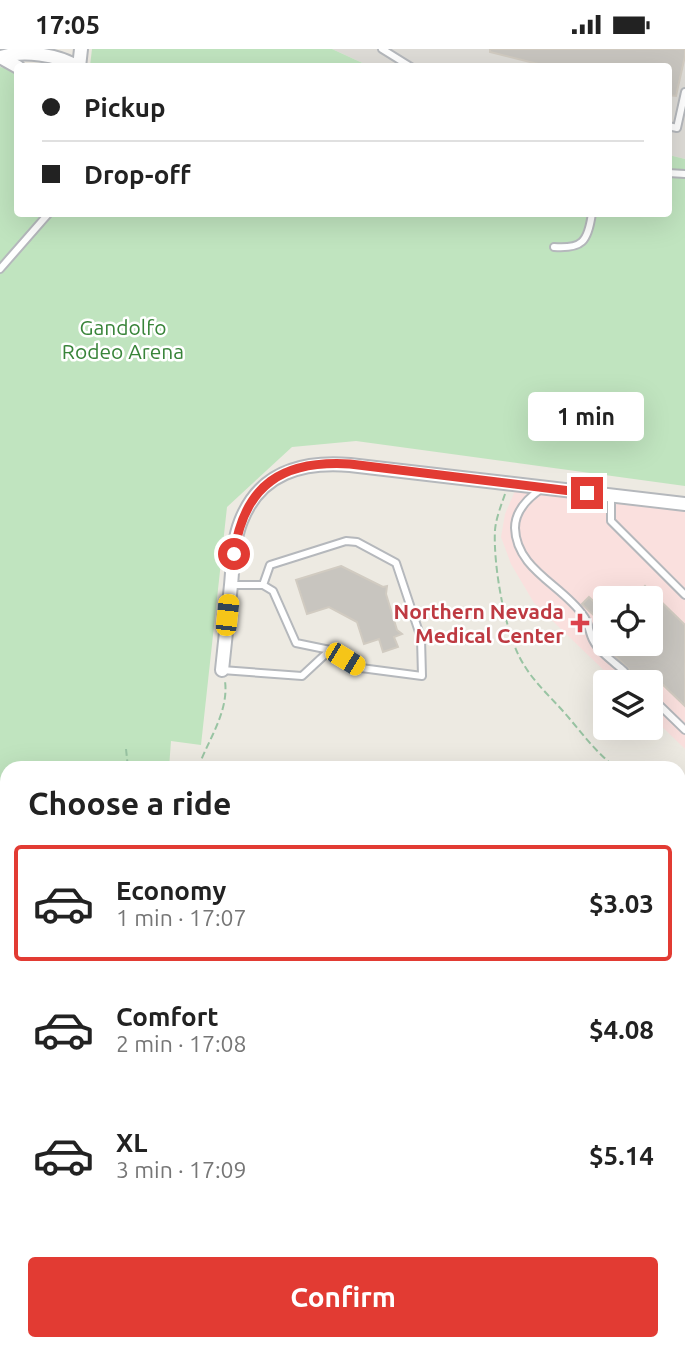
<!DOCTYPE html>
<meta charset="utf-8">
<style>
:root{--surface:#fff;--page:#f6f6f6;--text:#222;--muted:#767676;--line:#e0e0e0;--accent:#e23b33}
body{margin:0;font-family:Ubuntu,sans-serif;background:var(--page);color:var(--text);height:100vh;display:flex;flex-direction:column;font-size:26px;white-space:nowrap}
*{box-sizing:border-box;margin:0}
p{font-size:23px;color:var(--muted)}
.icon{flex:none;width:38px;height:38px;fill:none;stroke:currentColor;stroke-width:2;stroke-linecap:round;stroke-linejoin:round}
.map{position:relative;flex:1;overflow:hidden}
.details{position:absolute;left:0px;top:712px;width:686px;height:590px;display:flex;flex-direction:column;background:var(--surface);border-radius:21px 21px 0 0;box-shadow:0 7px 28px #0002}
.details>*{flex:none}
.banner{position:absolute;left:14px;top:14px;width:658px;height:154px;border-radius:7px;box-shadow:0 7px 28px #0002;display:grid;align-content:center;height:154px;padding:0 28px;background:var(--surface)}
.controls{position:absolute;left:593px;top:537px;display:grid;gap:14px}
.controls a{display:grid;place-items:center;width:70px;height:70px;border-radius:7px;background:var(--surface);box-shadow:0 7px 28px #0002;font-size:35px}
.end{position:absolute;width:32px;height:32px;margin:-16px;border:9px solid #e23b33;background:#fff;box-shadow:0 0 0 4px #fff}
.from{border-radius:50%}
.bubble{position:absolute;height:49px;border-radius:7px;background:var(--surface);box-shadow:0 7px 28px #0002;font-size:23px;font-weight:700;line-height:49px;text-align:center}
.car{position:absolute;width:21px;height:42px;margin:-21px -10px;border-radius:9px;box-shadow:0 0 5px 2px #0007;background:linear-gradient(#f5c518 24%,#345 0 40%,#f5c518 0 76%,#345 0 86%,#f5c518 0)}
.banner b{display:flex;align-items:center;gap:24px;height:66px;font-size:26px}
.banner b+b{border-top:2px solid var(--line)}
.banner i{width:18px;height:18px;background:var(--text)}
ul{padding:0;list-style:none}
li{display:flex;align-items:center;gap:21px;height:116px;margin:0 14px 10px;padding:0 14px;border:4px solid transparent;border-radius:7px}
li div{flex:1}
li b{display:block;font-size:26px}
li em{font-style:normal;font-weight:700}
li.selected{border-color:var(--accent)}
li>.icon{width:63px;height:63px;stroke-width:1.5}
h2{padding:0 28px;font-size:32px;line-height:84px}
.button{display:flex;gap:14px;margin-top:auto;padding:14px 28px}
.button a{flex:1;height:80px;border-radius:7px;background:var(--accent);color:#fff;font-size:28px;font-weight:700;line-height:80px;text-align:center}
.status{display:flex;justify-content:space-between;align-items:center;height:49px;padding:0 35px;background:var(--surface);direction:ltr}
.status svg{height:19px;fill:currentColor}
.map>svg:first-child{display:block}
.industrial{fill:#dedcd7}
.medical{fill:#fae0de;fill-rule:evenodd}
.green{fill:#c0e4bf}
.building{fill:#c8c5bf;stroke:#d1cbc1;stroke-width:2}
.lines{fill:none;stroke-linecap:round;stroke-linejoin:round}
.service-casing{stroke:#b5b8bc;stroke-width:10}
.minor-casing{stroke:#b5b8bc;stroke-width:16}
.path{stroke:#99c4a3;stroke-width:2;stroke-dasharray:7 3.5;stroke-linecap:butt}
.service{stroke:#fff;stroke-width:6}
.minor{stroke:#fff;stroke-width:12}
.route{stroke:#e23b33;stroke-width:9}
.health-dot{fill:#e0444e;stroke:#fff;stroke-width:2.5}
.labels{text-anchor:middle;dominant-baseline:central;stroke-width:5;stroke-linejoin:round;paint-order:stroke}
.park-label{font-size:21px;fill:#388439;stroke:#fff}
.health-label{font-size:21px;font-weight:bold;fill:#be3a42;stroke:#fff;text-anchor:end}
</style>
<div class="status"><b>17:05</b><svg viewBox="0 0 49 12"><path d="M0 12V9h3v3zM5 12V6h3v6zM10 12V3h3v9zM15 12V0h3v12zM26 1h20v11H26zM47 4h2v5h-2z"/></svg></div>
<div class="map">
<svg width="685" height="1301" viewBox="0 0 685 1301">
<rect width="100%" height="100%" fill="#edeae2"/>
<!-- industrial -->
<polygon class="industrial" points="332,0 685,0 685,110 669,106 668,18 369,17"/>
<!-- medical -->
<path class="medical" d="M515,442l170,19v239l-34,-33v-33l-35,-1 -82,-79 -23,-39 -10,-27 4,-23zM606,550h45v45h-45z"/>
<!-- green -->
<g class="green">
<polygon points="92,0 332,0 369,17 90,17"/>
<polygon points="0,18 17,21 18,164 668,164 669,106 685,110 685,437 356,392 292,398 227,458 201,696 171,692 169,719 7,719 7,1080 0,1077"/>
</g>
<!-- building -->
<g class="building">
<polygon points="490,0 685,0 685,7 676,47 668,46 668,18 550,18 490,3"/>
<polygon points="341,517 383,538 387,537 386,545 397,581 402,585 394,588 398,598 383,603 379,590 364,595 357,573 329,558 307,565 296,531"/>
<polygon points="645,537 685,576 685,657 659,632 653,638 645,629 641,634 624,634 619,629 628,626 629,620 603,595 651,595 651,550 633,550"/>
<polygon points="589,548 606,564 606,578 582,555"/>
</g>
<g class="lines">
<defs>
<g id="service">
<polyline points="382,0 411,18"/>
<polyline points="668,77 677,79 685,43"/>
<polyline points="668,124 685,125"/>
<path d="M554,198c28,2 34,-5 38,-34"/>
<polyline points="0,220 49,164"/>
<path d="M541,440c-13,9 -26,22 -26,39 1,41 47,57 68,87 6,7 6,18 10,25 6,12 21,22 31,31"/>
<polyline points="611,447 611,472 685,546"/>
<polyline points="263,536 273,542 296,594 330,601"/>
<polyline points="222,621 302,627 330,601 361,619 422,627 421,589 396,514 357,493 346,492 270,516 263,536 231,536"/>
<polyline points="651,648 685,681"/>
</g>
<g id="minor">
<polyline points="0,8 18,18"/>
<path d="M1,8c21,-7 57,-3 76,10"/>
<polyline points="79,18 81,0"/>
<path d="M222,621c3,-28 6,-57 9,-85 2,-21 2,-44 10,-64 19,-49 62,-60 109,-56l335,39"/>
</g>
</defs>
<!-- service casing -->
<use href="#service" class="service-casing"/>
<!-- minor casing -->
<use href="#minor" class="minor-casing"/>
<!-- path -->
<g class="path">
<path d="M505,445c-4,12 -9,24 -10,36 -2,35 10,106 29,135 12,20 30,35 45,53 15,18 28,35 47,50"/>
<polyline points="126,700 128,719"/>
<path d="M198,719c10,-28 31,-56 27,-87"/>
<polyline points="679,758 685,762"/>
<polyline points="0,826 7,827"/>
<polyline points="679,1022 685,1024"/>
<polyline points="0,1185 7,1183"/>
<polyline points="679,1190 685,1201"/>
<polyline points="0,1220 7,1205"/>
<polyline points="679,1270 685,1266"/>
<polyline points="372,1295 385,1301"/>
<polyline points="417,1301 417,1295"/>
<polyline points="625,1301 635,1295"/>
</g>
<!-- service -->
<use href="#service" class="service"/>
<!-- minor -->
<use href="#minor" class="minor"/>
</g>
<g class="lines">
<!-- route -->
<path class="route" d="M234,505c10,-70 49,-94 116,-90l237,29"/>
</g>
<!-- markers -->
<path class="health-dot" d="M576.5 563.5h7v7h7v7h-7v7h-7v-7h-7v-7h7z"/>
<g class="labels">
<!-- park labels -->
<g class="park-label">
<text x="123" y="278">Gandolfo<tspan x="123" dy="24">Rodeo Arena</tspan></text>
</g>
<!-- health labels -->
<g class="health-label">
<text x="564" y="562">Northern Nevada<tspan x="564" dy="24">Medical Center</tspan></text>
</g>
</g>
</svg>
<div class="controls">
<a><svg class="icon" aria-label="locate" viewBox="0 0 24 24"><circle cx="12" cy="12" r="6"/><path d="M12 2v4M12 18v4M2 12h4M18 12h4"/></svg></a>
<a><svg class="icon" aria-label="layers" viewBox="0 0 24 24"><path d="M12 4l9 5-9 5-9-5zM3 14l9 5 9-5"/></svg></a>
</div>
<i class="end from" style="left:234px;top:505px"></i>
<i class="end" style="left:587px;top:444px"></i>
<div class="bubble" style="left:528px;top:343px;width:116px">1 min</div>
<i class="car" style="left:227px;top:566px;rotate:6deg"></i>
<i class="car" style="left:345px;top:610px;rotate:121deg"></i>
<div class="banner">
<b><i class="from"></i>Pickup</b>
<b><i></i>Drop-off</b>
</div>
<section class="details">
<h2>Choose a ride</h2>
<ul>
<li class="selected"><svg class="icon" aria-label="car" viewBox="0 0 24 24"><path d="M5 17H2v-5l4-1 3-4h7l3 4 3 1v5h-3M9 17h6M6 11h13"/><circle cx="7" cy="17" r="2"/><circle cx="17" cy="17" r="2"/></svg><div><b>Economy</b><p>1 min · 17:07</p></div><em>$3.03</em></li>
<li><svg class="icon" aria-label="car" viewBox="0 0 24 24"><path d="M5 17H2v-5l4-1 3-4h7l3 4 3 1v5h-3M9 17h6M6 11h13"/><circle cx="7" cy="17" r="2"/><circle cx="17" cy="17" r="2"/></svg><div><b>Comfort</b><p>2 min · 17:08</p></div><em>$4.08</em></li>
<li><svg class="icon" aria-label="car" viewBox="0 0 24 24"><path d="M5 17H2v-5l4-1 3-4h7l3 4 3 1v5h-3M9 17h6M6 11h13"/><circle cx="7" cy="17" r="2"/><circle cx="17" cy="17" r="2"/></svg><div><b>XL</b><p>3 min · 17:09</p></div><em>$5.14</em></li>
</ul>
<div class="button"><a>Confirm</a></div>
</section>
</div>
